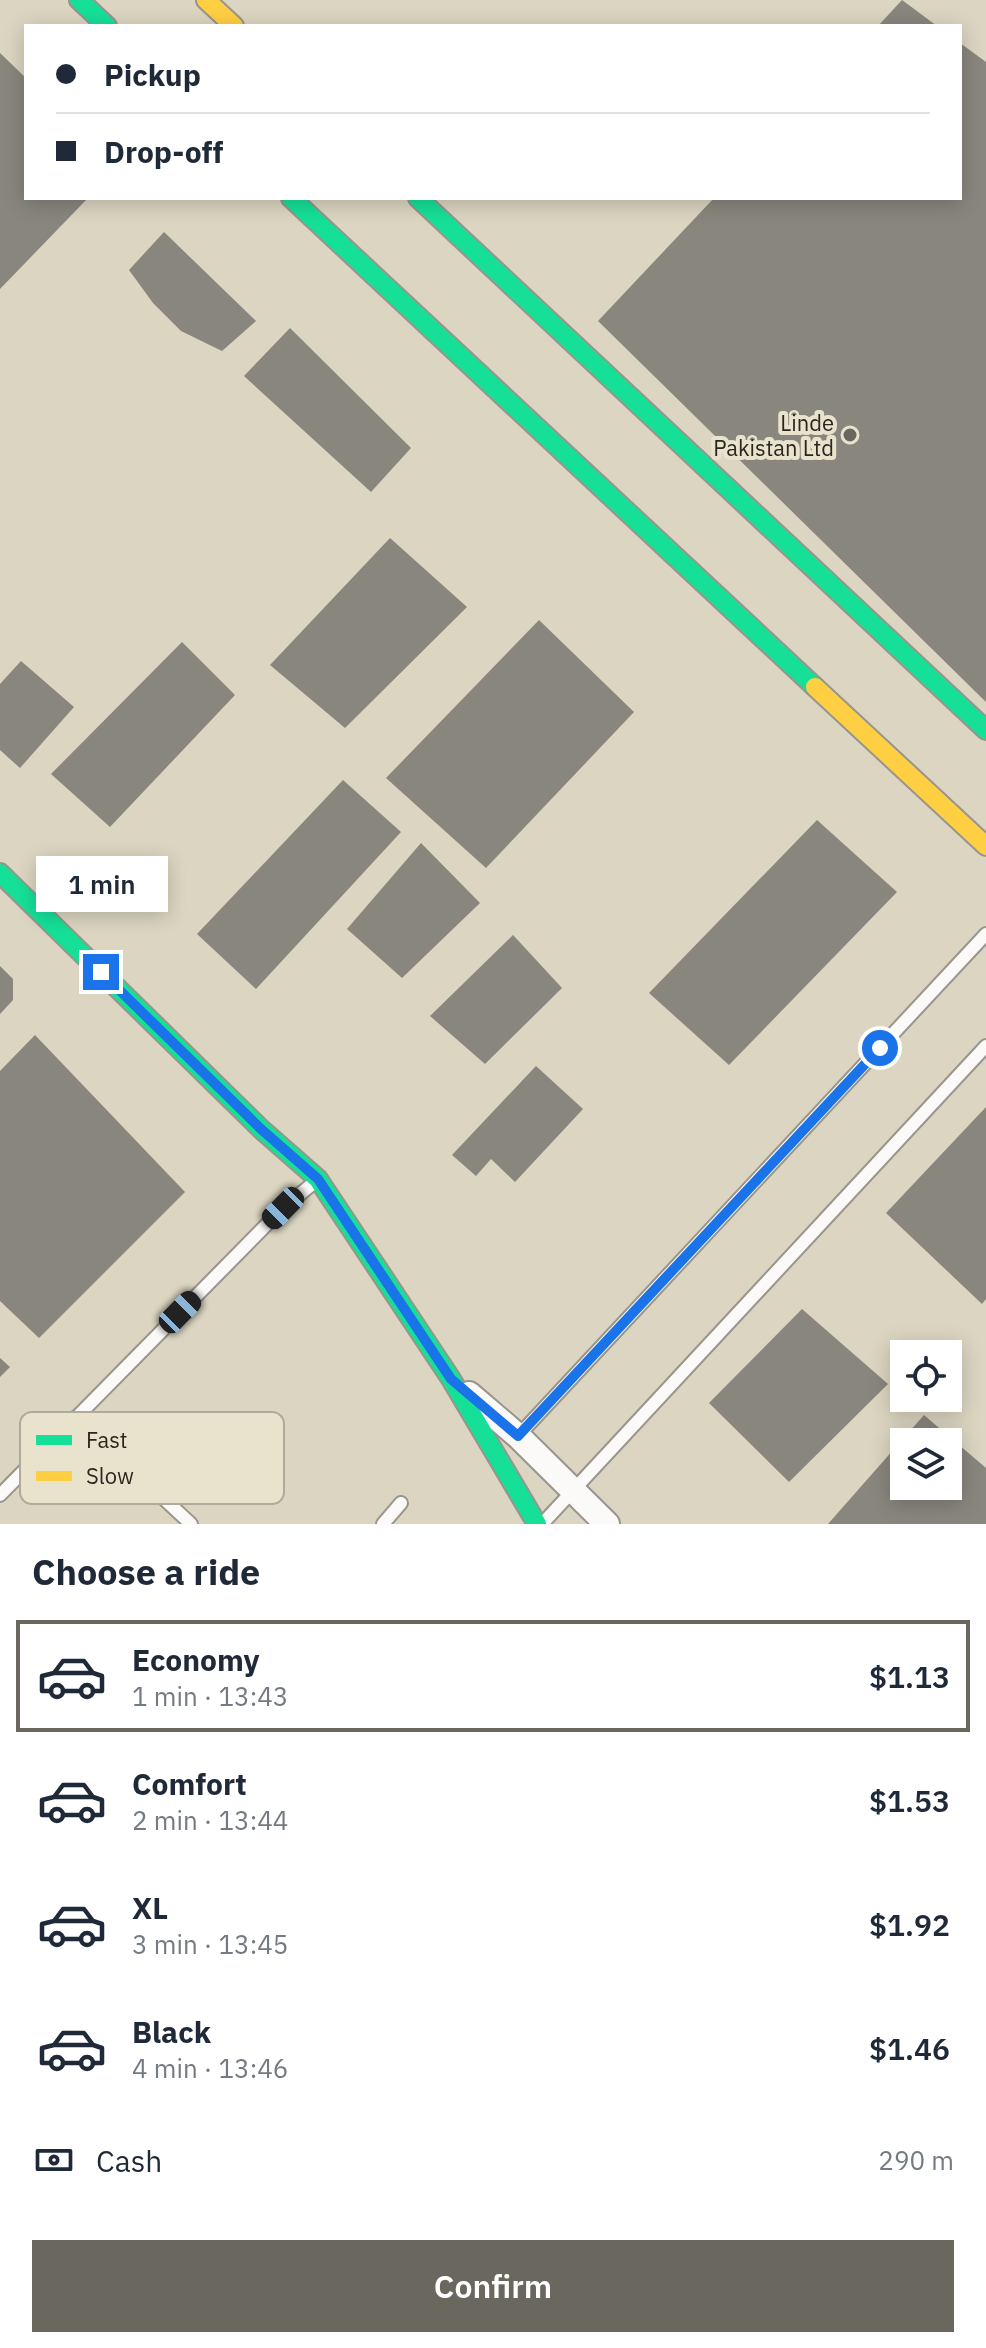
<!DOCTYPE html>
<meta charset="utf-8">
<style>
:root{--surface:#fff;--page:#f6f6f7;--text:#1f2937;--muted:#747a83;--line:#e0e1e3;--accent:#6a685e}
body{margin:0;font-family:"IBM Plex Sans",sans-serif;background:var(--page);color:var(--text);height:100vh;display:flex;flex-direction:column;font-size:30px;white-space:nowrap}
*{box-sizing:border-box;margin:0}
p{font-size:26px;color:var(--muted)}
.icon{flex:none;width:44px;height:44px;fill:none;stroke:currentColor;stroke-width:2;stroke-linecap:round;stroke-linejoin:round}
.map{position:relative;height:1524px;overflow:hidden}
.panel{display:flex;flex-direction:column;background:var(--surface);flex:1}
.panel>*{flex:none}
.banner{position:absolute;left:24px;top:24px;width:938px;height:176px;border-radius:0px;box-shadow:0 4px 20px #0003;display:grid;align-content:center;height:176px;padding:0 32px;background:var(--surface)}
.tools{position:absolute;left:890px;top:1340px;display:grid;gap:16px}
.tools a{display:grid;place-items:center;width:72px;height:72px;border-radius:0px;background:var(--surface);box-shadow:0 4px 20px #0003;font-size:40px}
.end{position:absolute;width:36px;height:36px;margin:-18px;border:10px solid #1a73e8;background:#fff;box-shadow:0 0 0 4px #fff}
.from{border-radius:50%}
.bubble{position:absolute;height:56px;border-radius:0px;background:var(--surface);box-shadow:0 4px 20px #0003;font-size:26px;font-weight:600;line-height:56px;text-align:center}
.car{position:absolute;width:24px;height:48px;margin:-24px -12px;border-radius:10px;box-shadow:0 0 6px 2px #0007;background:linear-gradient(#222 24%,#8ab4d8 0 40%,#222 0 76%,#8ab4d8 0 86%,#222 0)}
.banner b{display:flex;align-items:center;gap:28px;height:76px;font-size:30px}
.banner b+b{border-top:2px solid var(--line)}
.banner i{width:20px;height:20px;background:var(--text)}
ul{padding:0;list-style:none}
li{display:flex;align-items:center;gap:24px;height:112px;margin:0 16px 12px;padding:0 16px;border:4px solid transparent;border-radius:0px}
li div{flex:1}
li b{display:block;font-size:30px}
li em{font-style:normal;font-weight:600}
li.current{border-color:var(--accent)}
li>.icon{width:72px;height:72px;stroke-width:1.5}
h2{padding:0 32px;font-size:36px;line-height:96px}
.pay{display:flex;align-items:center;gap:20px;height:88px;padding:0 32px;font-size:30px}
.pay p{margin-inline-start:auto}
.action{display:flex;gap:16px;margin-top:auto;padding:16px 32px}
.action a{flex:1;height:92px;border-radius:0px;background:var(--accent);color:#fff;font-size:32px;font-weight:600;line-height:92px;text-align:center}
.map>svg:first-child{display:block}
.built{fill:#dbd5c1;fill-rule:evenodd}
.building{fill:#88867d;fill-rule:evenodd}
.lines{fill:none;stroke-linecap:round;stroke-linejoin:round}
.lane-casing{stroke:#98958c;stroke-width:16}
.street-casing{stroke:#98958c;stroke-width:28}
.fast-casing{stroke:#98958c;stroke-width:22}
.slow-casing{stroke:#98958c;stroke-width:22}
.lane{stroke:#fbfaf9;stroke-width:12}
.street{stroke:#fbfaf9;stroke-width:24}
.fast{stroke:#16e098;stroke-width:18}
.slow{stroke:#ffcf43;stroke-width:18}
.route{stroke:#1a73e8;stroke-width:10}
.poi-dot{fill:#6a685e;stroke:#e9e3ce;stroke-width:3}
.labels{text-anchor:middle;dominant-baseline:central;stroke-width:8;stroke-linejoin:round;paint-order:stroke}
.poi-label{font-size:22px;fill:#29271f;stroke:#e9e3ce;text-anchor:end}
.key{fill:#e9e3ce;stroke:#afab9a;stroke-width:2}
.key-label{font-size:22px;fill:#29271f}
</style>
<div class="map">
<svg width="986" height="1524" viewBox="0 0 986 1524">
<rect width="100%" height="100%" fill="#e3e0d4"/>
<!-- built -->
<path class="built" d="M0,0h986v1524h-986zM26,26h934v172h-934zM904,1354h44v44h-44zM904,1442h44v44h-44z"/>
<!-- building -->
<g class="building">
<polygon points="902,0 937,26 878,26"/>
<polygon points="960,43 986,62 986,702 598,321 714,198 960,198"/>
<polygon points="0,53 26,78 26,198 88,198 0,289"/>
<polygon points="164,232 256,321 222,351 181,331 153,303 129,270"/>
<polygon points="290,328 411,448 371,492 244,376"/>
<polygon points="390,538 467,607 345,728 270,665"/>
<polygon points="539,620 634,712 486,868 386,778"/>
<polygon points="182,642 235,695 110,827 51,774"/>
<polygon points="21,661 74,707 20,768 0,750 0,684"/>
<polygon points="343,780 401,832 256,989 197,934"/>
<polygon points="817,820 897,892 729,1065 649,993"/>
<polygon points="421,843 480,903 402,978 347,929"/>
<polygon points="513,935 562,988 485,1064 430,1016"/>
<polygon points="0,966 13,979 13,1000 0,1014"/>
<polygon points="35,1035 185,1192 39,1338 0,1301 0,1071"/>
<polygon points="536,1066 583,1109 515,1182 491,1159 476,1176 452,1155"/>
<polygon points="986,1107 986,1299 982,1304 886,1213"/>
<polygon points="802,1309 888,1384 789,1482 709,1403"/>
<polygon points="0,1358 10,1367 0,1377"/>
<path d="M924,1415l62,53v56h-158zM904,1442h44v44h-44z"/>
</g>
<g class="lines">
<defs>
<g id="lane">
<polyline points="76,1417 191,1524"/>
<polyline points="518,1436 986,934"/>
<polyline points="0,1495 283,1208 316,1181"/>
<polyline points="383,1524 401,1503"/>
<polyline points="542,1524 986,1046"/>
</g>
<polyline id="street" points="469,1394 518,1436 607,1524"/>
<g id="fast">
<polyline points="79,0 107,26"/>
<polyline points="291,198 815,687"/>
<polyline points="418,198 986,730"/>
<polyline points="0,873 261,1129 318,1179 451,1379 537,1524"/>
</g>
<g id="slow">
<polyline points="206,0 234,26"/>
<polyline points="815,687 986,846"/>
</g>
</defs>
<!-- lane casing -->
<use href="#lane" class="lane-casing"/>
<!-- street casing -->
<use href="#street" class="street-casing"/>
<!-- fast casing -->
<use href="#fast" class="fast-casing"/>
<!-- slow casing -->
<use href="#slow" class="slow-casing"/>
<!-- lane -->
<use href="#lane" class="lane"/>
<!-- street -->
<use href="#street" class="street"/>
<!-- fast -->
<use href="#fast" class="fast"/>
<!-- slow -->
<use href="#slow" class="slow"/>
</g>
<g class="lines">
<!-- route -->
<polyline class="route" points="101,972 261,1129 318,1179 451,1379 518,1436 880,1048"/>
</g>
<!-- markers -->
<circle class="poi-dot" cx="850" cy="435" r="8"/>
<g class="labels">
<!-- poi labels -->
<g class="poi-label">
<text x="834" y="422">Linde<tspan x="834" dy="25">Pakistan Ltd</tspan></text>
</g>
</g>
<!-- legend -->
<rect x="20" y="1412" width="264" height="92" rx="12" class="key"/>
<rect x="36" y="1435" width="36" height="10" fill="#16e098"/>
<rect x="36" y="1471" width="36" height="10" fill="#ffcf43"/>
<g class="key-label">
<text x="86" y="1448">Fast</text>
<text x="86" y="1484">Slow</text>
</g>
</svg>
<div class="tools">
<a><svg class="icon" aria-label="locate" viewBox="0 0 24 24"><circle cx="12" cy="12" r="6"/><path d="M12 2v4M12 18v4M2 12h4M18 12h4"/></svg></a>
<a><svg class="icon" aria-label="layers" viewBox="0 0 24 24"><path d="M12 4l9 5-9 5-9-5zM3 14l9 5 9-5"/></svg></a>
</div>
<i class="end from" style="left:880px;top:1048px"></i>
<i class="end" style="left:101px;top:972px"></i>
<div class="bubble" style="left:36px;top:856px;width:132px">1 min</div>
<i class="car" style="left:283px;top:1208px;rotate:225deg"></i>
<i class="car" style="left:180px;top:1312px;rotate:45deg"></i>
<div class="banner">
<b><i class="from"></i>Pickup</b>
<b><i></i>Drop-off</b>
</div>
</div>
<section class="panel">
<h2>Choose a ride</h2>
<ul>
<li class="current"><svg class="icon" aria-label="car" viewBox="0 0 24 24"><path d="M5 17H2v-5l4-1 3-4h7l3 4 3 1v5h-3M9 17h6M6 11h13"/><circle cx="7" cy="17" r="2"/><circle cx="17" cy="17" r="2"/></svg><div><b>Economy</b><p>1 min · 13:43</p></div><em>$1.13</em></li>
<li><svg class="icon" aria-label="car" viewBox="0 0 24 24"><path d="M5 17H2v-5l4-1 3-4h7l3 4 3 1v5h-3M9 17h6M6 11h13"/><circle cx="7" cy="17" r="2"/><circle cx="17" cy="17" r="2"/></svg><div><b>Comfort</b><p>2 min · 13:44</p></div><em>$1.53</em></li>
<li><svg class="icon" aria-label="car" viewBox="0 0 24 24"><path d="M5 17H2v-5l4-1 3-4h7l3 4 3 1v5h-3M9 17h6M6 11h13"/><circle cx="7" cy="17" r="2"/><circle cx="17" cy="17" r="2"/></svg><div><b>XL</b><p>3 min · 13:45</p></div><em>$1.92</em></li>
<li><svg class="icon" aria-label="car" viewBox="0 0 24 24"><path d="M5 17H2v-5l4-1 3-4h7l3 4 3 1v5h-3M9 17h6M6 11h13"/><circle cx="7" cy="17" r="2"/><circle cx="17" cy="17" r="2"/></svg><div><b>Black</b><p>4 min · 13:46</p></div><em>$1.46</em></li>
</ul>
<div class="pay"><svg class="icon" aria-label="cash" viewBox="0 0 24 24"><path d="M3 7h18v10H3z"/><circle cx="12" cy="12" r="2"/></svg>Cash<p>290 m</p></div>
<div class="action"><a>Confirm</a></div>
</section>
